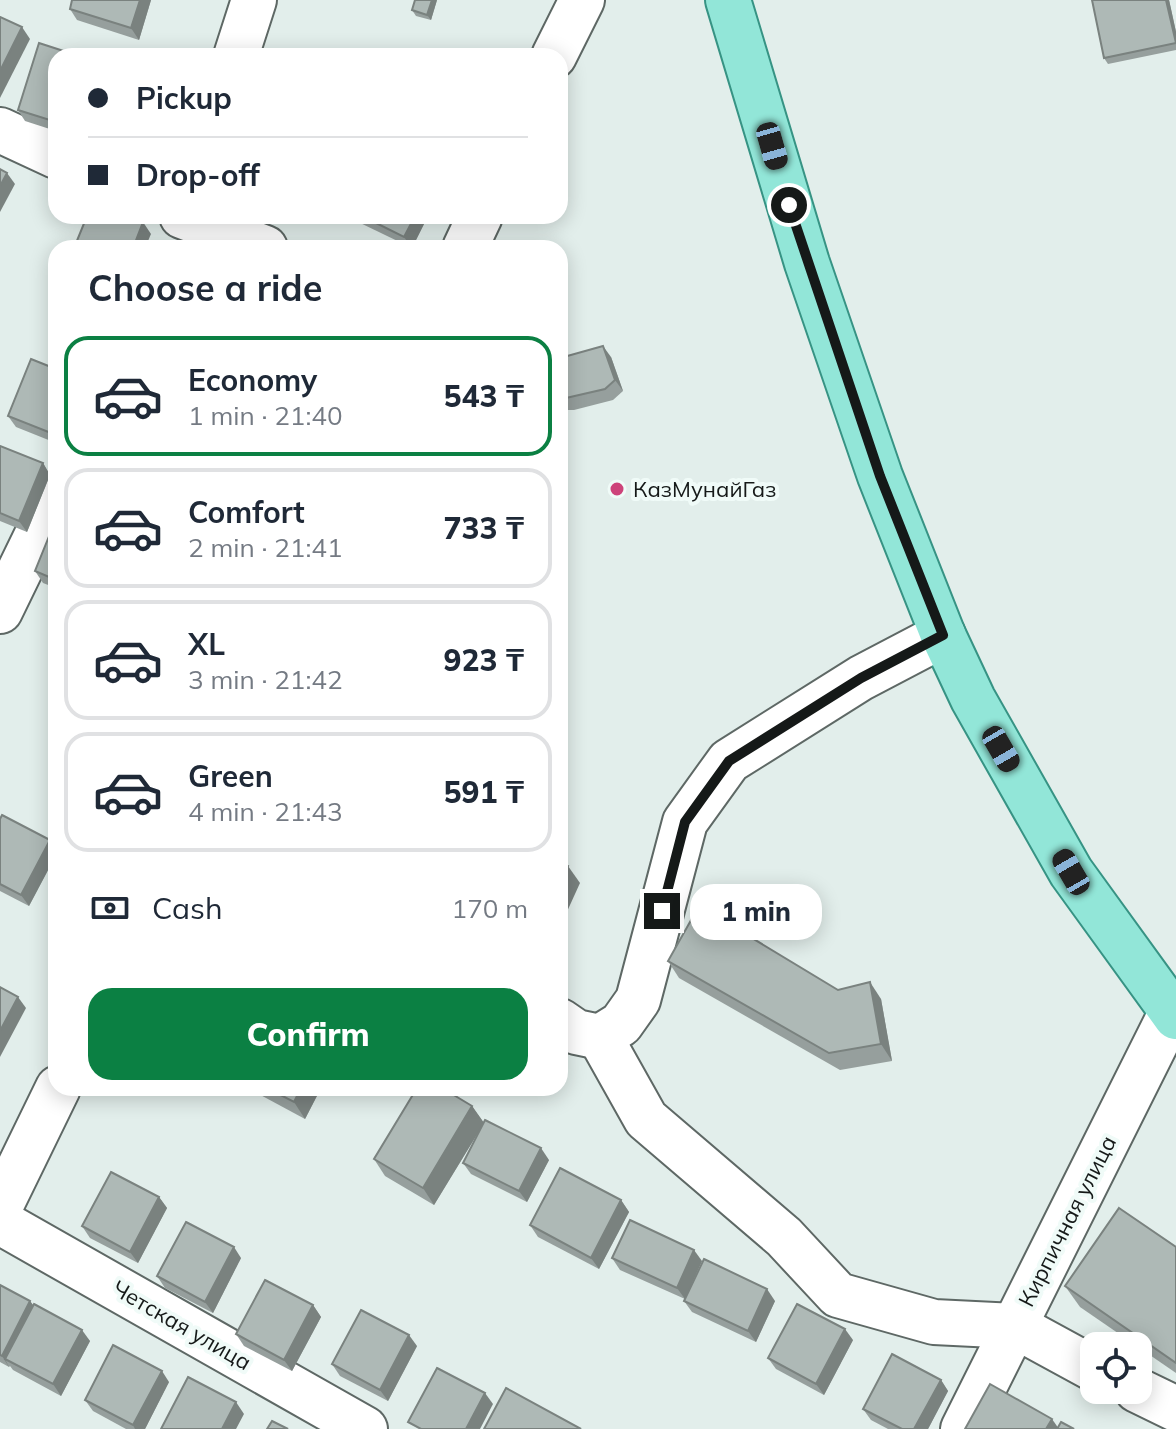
<!DOCTYPE html>
<meta charset="utf-8">
<style>
:root{--surface:#fff;--page:#f6f6f7;--text:#1f2937;--muted:#747a83;--line:#e0e1e3;--accent:#0b8043}
body{margin:0;font-family:Mulish,sans-serif;background:var(--page);color:var(--text);height:100vh;display:flex;flex-direction:column;font-size:30px;white-space:nowrap}
*{box-sizing:border-box;margin:0}
p{font-size:26px;color:var(--muted)}
.icon{flex:none;width:44px;height:44px;fill:none;stroke:currentColor;stroke-width:2;stroke-linecap:round;stroke-linejoin:round}
.map{position:relative;flex:1;overflow:hidden}
.drawer{position:absolute;left:48px;top:240px;width:520px;height:856px;display:flex;flex-direction:column;background:var(--surface);border-radius:24px;box-shadow:0 4px 20px #0003}
.drawer>*{flex:none}
.top-card{position:absolute;left:48px;top:48px;width:520px;height:176px;border-radius:24px;box-shadow:0 4px 20px #0003;display:grid;align-content:center;height:176px;padding:0 40px;background:var(--surface)}
.fabs{position:absolute;left:1080px;top:1332px;display:grid;gap:16px}
.fabs a{display:grid;place-items:center;width:72px;height:72px;border-radius:16px;background:var(--surface);box-shadow:0 4px 20px #0003;font-size:40px}
.end{position:absolute;width:36px;height:36px;margin:-18px;border:10px solid #151918;background:#fff;box-shadow:0 0 0 4px #fff}
.from{border-radius:50%}
.bubble{position:absolute;height:56px;border-radius:24px;background:var(--surface);box-shadow:0 4px 20px #0003;font-size:26px;font-weight:800;line-height:56px;text-align:center}
.car{position:absolute;width:24px;height:48px;margin:-24px -12px;border-radius:10px;box-shadow:0 0 6px 2px #0007;background:linear-gradient(#222 24%,#8ab4d8 0 40%,#222 0 76%,#8ab4d8 0 86%,#222 0)}
.top-card b{display:flex;align-items:center;gap:28px;height:76px;font-size:30px}
.top-card b+b{border-top:2px solid var(--line)}
.top-card i{width:20px;height:20px;background:var(--text)}
ul{padding:0;list-style:none}
li{display:flex;align-items:center;gap:24px;height:120px;margin:0 16px 12px;padding:0 24px;border:4px solid var(--line);border-radius:24px}
li div{flex:1}
li b{display:block;font-size:30px}
li em{font-style:normal;font-weight:800}
li.active{border-color:var(--accent)}
li>.icon{width:72px;height:72px;stroke-width:1.5}
h2{padding:0 40px;font-size:36px;line-height:96px}
.pay{display:flex;align-items:center;gap:20px;height:88px;padding:0 40px;font-size:30px}
.pay p{margin-inline-start:auto}
.action{display:flex;gap:16px;margin-top:auto;padding:16px 40px}
.action a{flex:1;height:92px;border-radius:24px;background:var(--accent);color:#fff;font-size:32px;font-weight:800;line-height:92px;text-align:center}
.map>svg:first-child{display:block}
.lines{fill:none;stroke-linecap:round;stroke-linejoin:round}
.minor-casing{stroke:#5e6865;stroke-width:48}
.major-casing{stroke:#379384;stroke-width:48}
.minor{stroke:#fff;stroke-width:44}
.major{stroke:#92e6d8;stroke-width:44}
.wall{fill:#969f9d}
.shaded-wall{fill:#7a827f}
.building{fill:#aeb9b6;stroke:#7a827f;stroke-width:2}
.route{stroke:#151918;stroke-width:10}
.poi-dot{fill:#cd437a;stroke:#f0fbf8;stroke-width:3}
.labels{text-anchor:middle;dominant-baseline:central;stroke-width:8;stroke-linejoin:round;paint-order:stroke}
.poi-label{font-size:22px;fill:#151918;stroke:#f0fbf8;text-anchor:start}
.street-label{font-size:22px;fill:#151918;stroke:#f0fbf8}
</style>
<div class="map">
<svg width="1176" height="1429" viewBox="0 0 1176 1429">
<rect width="100%" height="100%" fill="#e2eeeb"/>
<g class="lines">
<defs>
<g id="minor">
<polyline points="236,56 254,0"/>
<polyline points="554,56 582,0"/>
<polyline points="0,130 56,156"/>
<polyline points="182,216 265,248"/>
<polyline points="465,248 480,216"/>
<polyline points="0,611 56,496"/>
<polyline points="560,1021 576,1032 600,1037 621,1024 638,1000 685,822 729,761 861,678 943,635"/>
<polyline points="600,1037 646,1119 784,1237 838,1295 934,1322 1015,1326 1094,1369"/>
<polyline points="0,1207 58,1088"/>
<polyline points="0,1222 365,1429"/>
<polyline points="1137,1390 1176,1409"/>
<polyline points="963,1429 1171,1013"/>
</g>
<polyline id="major" points="728,0 807,263 880,476 943,635 973,699 1071,872 1176,1017"/>
</defs>
<!-- minor casing -->
<use href="#minor" class="minor-casing"/>
<!-- major casing -->
<use href="#major" class="major-casing"/>
<!-- minor -->
<use href="#minor" class="minor"/>
<!-- major -->
<use href="#major" class="major"/>
</g>
<!-- wall -->
<g class="wall">
<polygon points="151,0 139,40 77,20 70,9"/>
<polygon points="437,0 431,20 416,16 412,10"/>
<polygon points="1092,0 1169,0 1176,32 1176,50 1108,64 1104,58"/>
<polygon points="56,56 56,131 25,121 18,110"/>
<polygon points="352,216 428,216 412,248 354,220"/>
<polygon points="611,357 623,391 613,400 574,410 560,410 560,358"/>
<polygon points="56,369 56,443 16,427 8,416"/>
<polygon points="0,446 43,463 50,475 27,532 0,521"/>
<polygon points="56,519 56,588 43,583 35,571"/>
<polygon points="0,819 56,849 56,855 29,906 0,891"/>
<polygon points="668,961 838,990 881,999 892,1061 840,1070 679,978"/>
<polygon points="250,1088 321,1088 305,1119 251,1090"/>
<polygon points="472,1106 484,1123 434,1205 385,1176 374,1159"/>
<polygon points="549,1160 527,1202 471,1174 463,1163"/>
<polygon points="159,1197 167,1208 138,1263 90,1238 82,1226"/>
<polygon points="621,1200 629,1212 599,1269 538,1237 530,1225"/>
<polygon points="1176,1247 1176,1373 1080,1307 1065,1286"/>
<polygon points="241,1258 213,1313 165,1288 157,1276"/>
<polygon points="612,1258 702,1261 689,1289 775,1301 756,1342 692,1312 684,1301 685,1299 620,1270"/>
<polygon points="0,1285 30,1301 33,1305 90,1341 61,1396 13,1370 10,1366 9,1367 0,1362"/>
<polygon points="313,1305 321,1317 292,1371 244,1346 236,1334"/>
<polygon points="853,1340 824,1395 776,1369 768,1358"/>
<polygon points="417,1346 388,1401 340,1376 332,1364"/>
<polygon points="941,1380 948,1391 928,1429 888,1429 871,1420 863,1409"/>
<polygon points="169,1382 145,1429 126,1429 93,1411 85,1400"/>
</g>
<!-- shaded-wall -->
<g class="shaded-wall">
<polygon points="140,0 151,0 139,40 131,28"/>
<polygon points="432,0 437,0 431,20 427,15"/>
<polygon points="1166,0 1169,0 1176,32 1176,44"/>
<polygon points="22,27 30,39 0,98 0,71"/>
<polygon points="7,173 15,184 0,212 0,186"/>
<polygon points="415,216 428,216 412,248 404,237"/>
<polygon points="143,222 151,234 145,248 133,248"/>
<polygon points="603,346 611,357 623,391 615,380"/>
<polygon points="43,463 50,475 27,532 19,521"/>
<polygon points="50,840 56,849 56,855 29,906 21,895"/>
<polygon points="568,866 580,883 560,927 560,885"/>
<polygon points="870,982 881,999 892,1061 881,1044"/>
<polygon points="18,997 26,1008 0,1057 0,1031"/>
<polygon points="301,1088 321,1088 305,1119 294,1102"/>
<polygon points="472,1106 484,1123 434,1205 423,1188"/>
<polygon points="541,1148 549,1160 527,1202 519,1191"/>
<polygon points="159,1197 167,1208 138,1263 130,1252"/>
<polygon points="621,1200 629,1212 599,1269 591,1258"/>
<polygon points="234,1247 241,1258 213,1313 205,1302"/>
<polygon points="694,1250 702,1261 685,1299 677,1288"/>
<polygon points="767,1289 775,1301 756,1342 748,1331"/>
<polygon points="30,1301 38,1312 5,1359 9,1367 2,1356"/>
<polygon points="313,1305 321,1317 292,1371 284,1360"/>
<polygon points="845,1329 853,1340 824,1395 816,1384"/>
<polygon points="82,1330 90,1341 61,1396 53,1384"/>
<polygon points="409,1335 417,1346 388,1401 380,1390"/>
<polygon points="162,1371 169,1382 145,1429 135,1429 133,1425"/>
<polygon points="941,1380 948,1391 928,1429 914,1429"/>
<polygon points="485,1393 493,1404 480,1429 466,1429"/>
<polygon points="236,1402 244,1414 236,1429 222,1429"/>
<polygon points="1052,1419 1059,1429 1046,1429"/>
</g>
<!-- building -->
<g class="building">
<polygon points="72,0 140,0 131,28 70,9"/>
<polygon points="415,0 432,0 427,15 412,10"/>
<polygon points="1092,0 1166,0 1176,43 1104,58"/>
<polygon points="0,17 22,27 0,71"/>
<polygon points="39,43 79,56 56,56 56,122 18,110"/>
<polygon points="0,169 7,173 0,186"/>
<polygon points="87,216 127,216 143,222 133,248 74,248"/>
<polygon points="362,216 415,216 404,237"/>
<polygon points="603,346 615,380 605,389 566,398 560,398 560,358"/>
<polygon points="31,359 56,369 56,435 8,416"/>
<polygon points="0,446 43,463 19,521 0,513"/>
<polygon points="56,519 56,580 35,571"/>
<polygon points="2,815 50,840 21,895 0,884 0,819"/>
<polygon points="560,863 568,866 560,885"/>
<polygon points="699,906 838,990 870,982 881,1044 829,1053 668,961"/>
<polygon points="0,987 18,997 0,1031"/>
<polygon points="267,1088 301,1088 294,1102"/>
<polygon points="417,1088 442,1088 472,1106 423,1188 374,1159"/>
<polygon points="485,1120 541,1148 519,1191 463,1163"/>
<polygon points="560,1168 621,1200 591,1258 530,1225"/>
<polygon points="111,1172 159,1197 130,1252 82,1226"/>
<polygon points="1119,1208 1176,1247 1176,1363 1065,1286"/>
<polygon points="630,1220 694,1250 677,1288 612,1258"/>
<polygon points="186,1222 234,1247 205,1302 157,1276"/>
<polygon points="704,1259 767,1289 748,1331 684,1301"/>
<polygon points="265,1280 313,1305 284,1360 236,1334"/>
<polygon points="0,1285 30,1301 2,1356 0,1355"/>
<polygon points="34,1304 82,1330 53,1384 5,1359"/>
<polygon points="797,1304 845,1329 816,1384 768,1358"/>
<polygon points="361,1310 409,1335 380,1390 332,1364"/>
<polygon points="113,1345 162,1371 133,1425 85,1400"/>
<polygon points="892,1354 941,1380 914,1429 902,1429 863,1409"/>
<polygon points="437,1368 485,1393 466,1429 421,1429 408,1422"/>
<polygon points="188,1377 236,1402 222,1429 161,1429"/>
<polygon points="990,1384 1052,1419 1046,1429 965,1429"/>
<polygon points="506,1388 581,1429 484,1429"/>
<polygon points="272,1421 288,1429 267,1429"/>
<polygon points="1061,1422 1074,1429 1057,1429"/>
</g>
<g class="lines">
<!-- route -->
<polyline class="route" points="662,911 685,822 729,761 861,678 943,635 880,476 789,205"/>
</g>
<!-- markers -->
<circle class="poi-dot" cx="617" cy="489" r="8"/>
<g class="labels">
<!-- poi labels -->
<g class="poi-label">
<text x="633" y="489">КазМунайГаз</text>
</g>
<!-- street labels -->
<g class="street-label">
<text transform="translate(1067 1221) rotate(-63)">Кирпичная улица</text>
<text transform="translate(182 1325) rotate(30)">Четская улица</text>
</g>
</g>
</svg>
<div class="fabs">
<a><svg class="icon" aria-label="locate" viewBox="0 0 24 24"><circle cx="12" cy="12" r="6"/><path d="M12 2v4M12 18v4M2 12h4M18 12h4"/></svg></a>
</div>
<i class="end from" style="left:789px;top:205px"></i>
<i class="end" style="left:662px;top:911px"></i>
<div class="bubble" style="left:690px;top:884px;width:132px">1 min</div>
<i class="car" style="left:772px;top:146px;rotate:164deg"></i>
<i class="car" style="left:1001px;top:749px;rotate:150deg"></i>
<i class="car" style="left:1071px;top:872px;rotate:330deg"></i>
<div class="top-card">
<b><i class="from"></i>Pickup</b>
<b><i></i>Drop-off</b>
</div>
<section class="drawer">
<h2>Choose a ride</h2>
<ul>
<li class="active"><svg class="icon" aria-label="car" viewBox="0 0 24 24"><path d="M5 17H2v-5l4-1 3-4h7l3 4 3 1v5h-3M9 17h6M6 11h13"/><circle cx="7" cy="17" r="2"/><circle cx="17" cy="17" r="2"/></svg><div><b>Economy</b><p>1 min · 21:40</p></div><em>543 ₸</em></li>
<li><svg class="icon" aria-label="car" viewBox="0 0 24 24"><path d="M5 17H2v-5l4-1 3-4h7l3 4 3 1v5h-3M9 17h6M6 11h13"/><circle cx="7" cy="17" r="2"/><circle cx="17" cy="17" r="2"/></svg><div><b>Comfort</b><p>2 min · 21:41</p></div><em>733 ₸</em></li>
<li><svg class="icon" aria-label="car" viewBox="0 0 24 24"><path d="M5 17H2v-5l4-1 3-4h7l3 4 3 1v5h-3M9 17h6M6 11h13"/><circle cx="7" cy="17" r="2"/><circle cx="17" cy="17" r="2"/></svg><div><b>XL</b><p>3 min · 21:42</p></div><em>923 ₸</em></li>
<li><svg class="icon" aria-label="car" viewBox="0 0 24 24"><path d="M5 17H2v-5l4-1 3-4h7l3 4 3 1v5h-3M9 17h6M6 11h13"/><circle cx="7" cy="17" r="2"/><circle cx="17" cy="17" r="2"/></svg><div><b>Green</b><p>4 min · 21:43</p></div><em>591 ₸</em></li>
</ul>
<div class="pay"><svg class="icon" aria-label="cash" viewBox="0 0 24 24"><path d="M3 7h18v10H3z"/><circle cx="12" cy="12" r="2"/></svg>Cash<p>170 m</p></div>
<div class="action"><a>Confirm</a></div>
</section>
</div>
